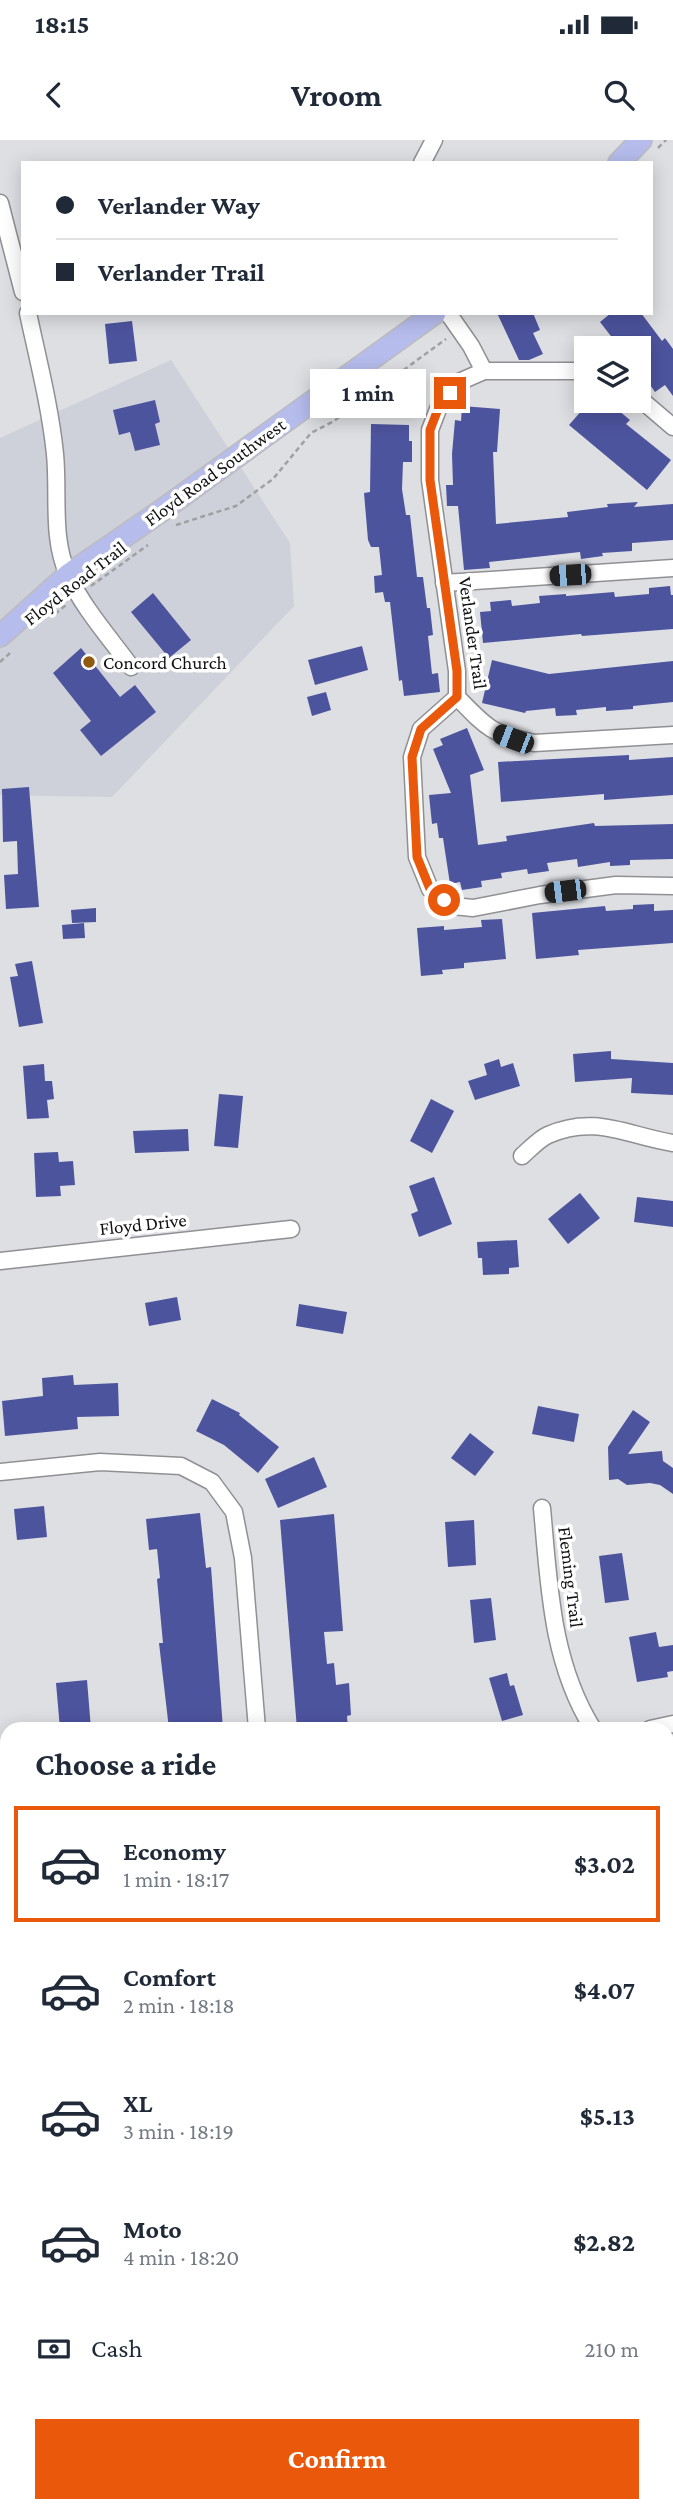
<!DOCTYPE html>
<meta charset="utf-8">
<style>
:root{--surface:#fff;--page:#f2f2f3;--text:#1f2937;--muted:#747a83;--line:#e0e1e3;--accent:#ea580c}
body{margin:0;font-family:"Crimson Pro",serif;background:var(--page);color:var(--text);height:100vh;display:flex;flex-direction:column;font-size:26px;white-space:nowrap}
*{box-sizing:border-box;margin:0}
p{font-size:23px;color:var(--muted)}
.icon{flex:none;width:38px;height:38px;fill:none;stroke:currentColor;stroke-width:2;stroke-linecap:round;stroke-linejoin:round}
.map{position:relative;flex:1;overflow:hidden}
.sheet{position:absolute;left:0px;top:1582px;width:674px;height:791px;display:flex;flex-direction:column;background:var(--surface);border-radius:21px 21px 0 0;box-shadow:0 4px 18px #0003}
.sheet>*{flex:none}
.top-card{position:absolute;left:21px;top:21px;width:632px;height:154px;border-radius:0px;box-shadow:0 4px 18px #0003;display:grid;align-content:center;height:154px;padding:0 35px;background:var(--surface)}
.tools{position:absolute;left:574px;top:196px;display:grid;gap:14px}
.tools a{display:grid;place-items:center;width:77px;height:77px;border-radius:0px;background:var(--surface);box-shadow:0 4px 18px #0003;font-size:35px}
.end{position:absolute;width:32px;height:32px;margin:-16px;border:9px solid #ea580c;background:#fff;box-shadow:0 0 0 4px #fff}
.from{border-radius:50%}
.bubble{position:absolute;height:49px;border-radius:0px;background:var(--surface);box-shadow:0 4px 18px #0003;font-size:23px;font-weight:700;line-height:49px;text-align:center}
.car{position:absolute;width:21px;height:42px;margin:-21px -10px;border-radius:9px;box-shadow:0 0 5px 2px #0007;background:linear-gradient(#222 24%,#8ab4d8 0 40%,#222 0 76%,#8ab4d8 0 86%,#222 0)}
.top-card b{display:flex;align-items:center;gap:24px;height:66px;font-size:26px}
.top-card b+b{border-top:2px solid var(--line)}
.top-card i{width:18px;height:18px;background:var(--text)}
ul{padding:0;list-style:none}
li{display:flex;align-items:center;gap:21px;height:116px;margin:0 14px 10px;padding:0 21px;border:4px solid transparent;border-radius:0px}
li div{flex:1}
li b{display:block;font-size:26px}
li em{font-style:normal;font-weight:700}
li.on{border-color:var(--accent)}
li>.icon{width:63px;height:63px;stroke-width:1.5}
h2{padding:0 35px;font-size:32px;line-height:84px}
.pay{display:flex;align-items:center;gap:18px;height:77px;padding:0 35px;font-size:26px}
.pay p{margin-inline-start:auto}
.button{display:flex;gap:14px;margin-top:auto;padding:14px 35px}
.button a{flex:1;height:80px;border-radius:0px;background:var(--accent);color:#fff;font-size:28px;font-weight:700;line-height:80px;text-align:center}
.status{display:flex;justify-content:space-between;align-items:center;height:49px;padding:0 35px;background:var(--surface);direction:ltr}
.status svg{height:19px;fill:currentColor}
header{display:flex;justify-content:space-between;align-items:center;height:91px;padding:0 35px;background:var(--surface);font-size:32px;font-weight:700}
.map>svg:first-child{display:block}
.built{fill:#ced0da}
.forest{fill:#8b95e6}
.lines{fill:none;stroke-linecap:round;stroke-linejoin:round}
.stream{stroke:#8c96e7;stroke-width:5}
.building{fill:#4d549e}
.minor-casing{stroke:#909094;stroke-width:19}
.major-casing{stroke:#bcbcbd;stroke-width:24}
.path{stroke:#9fa0a3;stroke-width:2.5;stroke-dasharray:5 3.5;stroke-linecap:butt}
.minor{stroke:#fff;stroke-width:16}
.major{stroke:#b6bcec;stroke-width:21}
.route{stroke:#ea580c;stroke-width:9}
.poi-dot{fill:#905a10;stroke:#fff;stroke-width:2.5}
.labels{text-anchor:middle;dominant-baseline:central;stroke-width:7;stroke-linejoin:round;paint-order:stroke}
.street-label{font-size:19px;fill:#111112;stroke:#fff}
.poi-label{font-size:19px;fill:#111112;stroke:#fff;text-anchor:start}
</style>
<div class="status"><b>18:15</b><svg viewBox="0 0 49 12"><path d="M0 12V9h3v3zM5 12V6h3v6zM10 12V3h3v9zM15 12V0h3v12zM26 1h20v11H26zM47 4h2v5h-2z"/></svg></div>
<header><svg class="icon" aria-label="back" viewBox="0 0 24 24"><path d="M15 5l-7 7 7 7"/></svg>Vroom<svg class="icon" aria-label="search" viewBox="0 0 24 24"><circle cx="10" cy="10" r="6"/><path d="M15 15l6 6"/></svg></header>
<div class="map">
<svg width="673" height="2373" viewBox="0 0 673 2373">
<rect width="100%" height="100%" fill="#dedfe3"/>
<!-- built -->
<polygon class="built" points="171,220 290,403 294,466 112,657 0,655 0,298"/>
<!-- forest -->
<polygon class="forest" points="673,1742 673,2365 667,2365 667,1745"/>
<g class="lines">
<!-- stream -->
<polyline class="stream" points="667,2011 673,2017"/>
</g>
<!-- building -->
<g class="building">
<polygon points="497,173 533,173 540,190 533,193 543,214 529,220 519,220"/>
<polygon points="611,173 641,173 662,201 665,198 673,209 673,256 665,245 655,252 639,229 639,208 633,208 625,198 617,204 600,182"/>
<polygon points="132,181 137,221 109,224 105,184"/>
<polygon points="155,260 160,282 155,284 160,305 135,311 130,292 119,295 113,270"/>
<polygon points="590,261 607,261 630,280 626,284 671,320 647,350 569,285"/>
<polygon points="462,266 500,269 497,312 493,312 496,384 568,377 567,372 608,367 607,364 638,362 634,367 673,364 673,400 632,403 632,411 602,413 603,416 581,419 580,412 489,422 490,428 464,430 458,366 447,366 446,345 453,345 452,314 455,280 461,281"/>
<polygon points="371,284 409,285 409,301 412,301 412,322 403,322 402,349 406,375 410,375 417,437 423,437 427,468 430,468 433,495 428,496 432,534 438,533 440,552 404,556 402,540 399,541 390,462 385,462 383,452 375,453 374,436 382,435 379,407 371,407 368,400 364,353 370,352"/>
<polygon points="670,446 671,455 673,455 673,489 582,496 581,494 483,503 480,472 491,471 490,462 511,460 512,466 540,463 539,456 566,454 566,456 614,452 615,457 649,454 649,448"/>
<polygon points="153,453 191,500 169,518 131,472"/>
<polygon points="362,506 368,530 315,545 308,520"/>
<polygon points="81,508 120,557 135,545 156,572 101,616 80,590 91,581 53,533"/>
<polygon points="492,520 549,534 673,521 673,562 633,566 633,569 606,571 606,567 576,570 577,575 556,576 555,568 526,571 525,573 482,563"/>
<polygon points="326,552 331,570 312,576 307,557"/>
<polygon points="467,588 484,630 470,635 478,705 507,701 506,696 594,683 595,686 673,684 673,719 630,720 630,725 610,726 610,722 578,727 577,719 547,723 549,731 528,734 527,729 501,733 502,738 481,741 482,747 462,750 460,742 450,744 443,698 439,698 437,683 432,684 429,655 451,653 433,609 443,605 440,599"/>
<polygon points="629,615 629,620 673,617 673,655 604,660 604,654 501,662 498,622"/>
<polygon points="29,647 39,767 6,769 4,735 18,734 17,701 3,702 2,649"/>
<polygon points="654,764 654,771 673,770 673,803 578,810 579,815 536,819 532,773 605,766 606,771 633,769 633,765"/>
<polygon points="96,768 96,782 72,783 71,770"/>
<polygon points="502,779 506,819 464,823 464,828 442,830 443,834 421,836 417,788 444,786 444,790 482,787 481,780"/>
<polygon points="84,783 85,798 63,799 62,785"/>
<polygon points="32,821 43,883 19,887 10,837 18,836 15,824"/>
<polygon points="611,911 611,919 673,923 673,955 631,953 632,938 575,942 573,914"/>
<polygon points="499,919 501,927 513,923 520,946 475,960 468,941 487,935 484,924"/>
<polygon points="44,924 45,941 52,941 54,959 47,960 49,978 27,979 23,926"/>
<polygon points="219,954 243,956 238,1008 214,1006"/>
<polygon points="431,959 454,971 432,1013 410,1001"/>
<polygon points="188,989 189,1011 135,1013 133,991"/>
<polygon points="58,1012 59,1022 73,1021 75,1045 60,1046 61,1056 36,1057 34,1013"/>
<polygon points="434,1037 452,1084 419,1097 411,1074 418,1071 409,1046"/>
<polygon points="580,1053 600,1078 568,1104 548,1079"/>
<polygon points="637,1057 673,1061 673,1087 634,1082"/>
<polygon points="517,1100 519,1127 509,1128 509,1134 483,1135 482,1118 478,1118 477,1102"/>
<polygon points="177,1157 181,1180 149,1186 145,1163"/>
<polygon points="299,1164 347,1172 343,1194 296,1186"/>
<polygon points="73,1235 74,1245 118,1243 119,1276 77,1277 78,1289 5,1296 2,1261 43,1256 42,1238"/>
<polygon points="212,1259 240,1273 239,1275 279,1307 258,1333 224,1305 196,1291"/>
<polygon points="538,1266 579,1274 574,1302 532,1294"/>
<polygon points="633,1270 650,1282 628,1314 662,1311 663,1321 673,1328 673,1354 660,1345 650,1343 627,1345 618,1339 609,1340 608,1307"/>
<polygon points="470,1293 494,1312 475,1336 451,1318"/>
<polygon points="314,1317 327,1347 278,1368 265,1339"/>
<polygon points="44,1366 47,1397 17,1400 14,1369"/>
<polygon points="200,1373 206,1428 211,1427 223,1589 169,1589 159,1503 163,1503 157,1439 160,1438 157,1409 149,1410 146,1379"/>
<polygon points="334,1374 343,1491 324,1492 327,1524 334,1523 336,1545 349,1543 351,1575 347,1576 348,1589 297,1589 280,1380"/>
<polygon points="474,1380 476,1425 448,1427 445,1382"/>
<polygon points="622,1413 629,1460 605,1463 599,1416"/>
<polygon points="491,1458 496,1500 474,1503 470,1460"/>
<polygon points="656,1492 659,1507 673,1505 673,1531 667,1532 668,1537 637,1542 629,1497"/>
<polygon points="507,1533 510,1546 514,1545 523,1575 502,1581 489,1538"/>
<polygon points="87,1540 91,1589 60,1589 56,1543"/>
</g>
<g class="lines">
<defs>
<g id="minor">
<polyline points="422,23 434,0"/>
<polyline points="0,63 23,152"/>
<path d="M28,173c10,47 22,93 27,141 4,41 -4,83 13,121 15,33 42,63 63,92"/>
<polyline points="448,173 471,206 484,231"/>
<path d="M586,231h-102l-25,11 -19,22 -10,26v50l27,191v26c29,30 34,37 77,46l139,-8"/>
<polyline points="639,258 673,287"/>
<polyline points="444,443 673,428"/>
<polyline points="457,557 421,589 412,617 417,717 430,749 453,766 473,768 540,755 616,745 673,746"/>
<path d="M522,1016c8,-7 17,-17 26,-21 47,-21 80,1 125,8"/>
<polyline points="0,1121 291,1089"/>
<polyline points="0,1332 100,1322 181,1326 212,1342 234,1372 243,1418 257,1589"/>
<path d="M542,1368c7,76 9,154 51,221"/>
<polyline points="650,1589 673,1584"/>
<polyline points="0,1680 7,1751"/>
<polyline points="68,2366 69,2373"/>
<polyline points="412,2366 412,2373"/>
<polyline points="601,2366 607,2373"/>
</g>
<g id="major">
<polyline points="619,23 641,0"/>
<polyline points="0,496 68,435 161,371 435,173"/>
</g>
</defs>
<!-- minor casing -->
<use href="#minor" class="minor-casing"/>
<!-- major casing -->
<use href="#major" class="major-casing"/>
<!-- path -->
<g class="path">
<polyline points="658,8 666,0"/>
<polyline points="176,385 236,366 273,339 311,293 334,281 446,199"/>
<polyline points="91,446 148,405"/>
<polyline points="55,474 66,465"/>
<polyline points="0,522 10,513"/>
</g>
<!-- minor -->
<use href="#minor" class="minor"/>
<!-- major -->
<use href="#major" class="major"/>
</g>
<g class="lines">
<!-- route -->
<polyline class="route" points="444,760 430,749 417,717 412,617 421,589 457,557 457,531 430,340 430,290 440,264 450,253"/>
</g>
<!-- markers -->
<circle class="poi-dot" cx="89" cy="522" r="7"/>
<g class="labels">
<!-- street labels -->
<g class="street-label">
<text transform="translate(215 332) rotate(-36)">Floyd Road Southwest</text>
<text transform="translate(75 443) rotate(-38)">Floyd Road Trail</text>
<text transform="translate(473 493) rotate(82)">Verlander Trail</text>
<text transform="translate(143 1084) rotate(-6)">Floyd Drive</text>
<text transform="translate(571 1437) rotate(83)">Fleming Trail</text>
</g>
<!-- poi labels -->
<g class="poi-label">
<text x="103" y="522">Concord Church</text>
</g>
</g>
</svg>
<div class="tools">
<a><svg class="icon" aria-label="layers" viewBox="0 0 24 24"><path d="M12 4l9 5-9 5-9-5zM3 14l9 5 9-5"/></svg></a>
</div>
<i class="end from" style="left:444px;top:760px"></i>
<i class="end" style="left:450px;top:253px"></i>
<div class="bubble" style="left:310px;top:229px;width:116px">1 min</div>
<i class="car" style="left:570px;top:435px;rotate:266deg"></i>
<i class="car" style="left:513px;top:599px;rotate:291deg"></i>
<i class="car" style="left:565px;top:751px;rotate:263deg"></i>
<div class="top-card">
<b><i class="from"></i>Verlander Way</b>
<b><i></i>Verlander Trail</b>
</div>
<section class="sheet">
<h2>Choose a ride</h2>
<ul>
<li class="on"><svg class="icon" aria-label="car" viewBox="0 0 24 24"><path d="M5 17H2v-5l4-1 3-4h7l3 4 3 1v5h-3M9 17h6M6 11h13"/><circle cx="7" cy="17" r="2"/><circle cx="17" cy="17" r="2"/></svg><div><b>Economy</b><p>1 min · 18:17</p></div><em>$3.02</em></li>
<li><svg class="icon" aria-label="car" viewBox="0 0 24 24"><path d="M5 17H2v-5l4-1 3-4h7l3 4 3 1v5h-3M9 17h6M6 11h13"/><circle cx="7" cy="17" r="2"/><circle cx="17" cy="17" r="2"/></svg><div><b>Comfort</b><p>2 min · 18:18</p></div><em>$4.07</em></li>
<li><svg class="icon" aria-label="car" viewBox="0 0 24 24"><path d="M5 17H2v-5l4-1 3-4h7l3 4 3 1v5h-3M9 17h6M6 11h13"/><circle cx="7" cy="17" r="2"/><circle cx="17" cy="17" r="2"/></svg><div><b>XL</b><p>3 min · 18:19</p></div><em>$5.13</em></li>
<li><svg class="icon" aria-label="car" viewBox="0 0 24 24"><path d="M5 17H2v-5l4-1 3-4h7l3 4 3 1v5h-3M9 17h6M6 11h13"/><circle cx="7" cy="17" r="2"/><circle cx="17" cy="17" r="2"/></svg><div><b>Moto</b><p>4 min · 18:20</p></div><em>$2.82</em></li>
</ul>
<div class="pay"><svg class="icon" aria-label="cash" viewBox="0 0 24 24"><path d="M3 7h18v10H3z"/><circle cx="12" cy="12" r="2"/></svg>Cash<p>210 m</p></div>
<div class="button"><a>Confirm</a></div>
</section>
</div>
